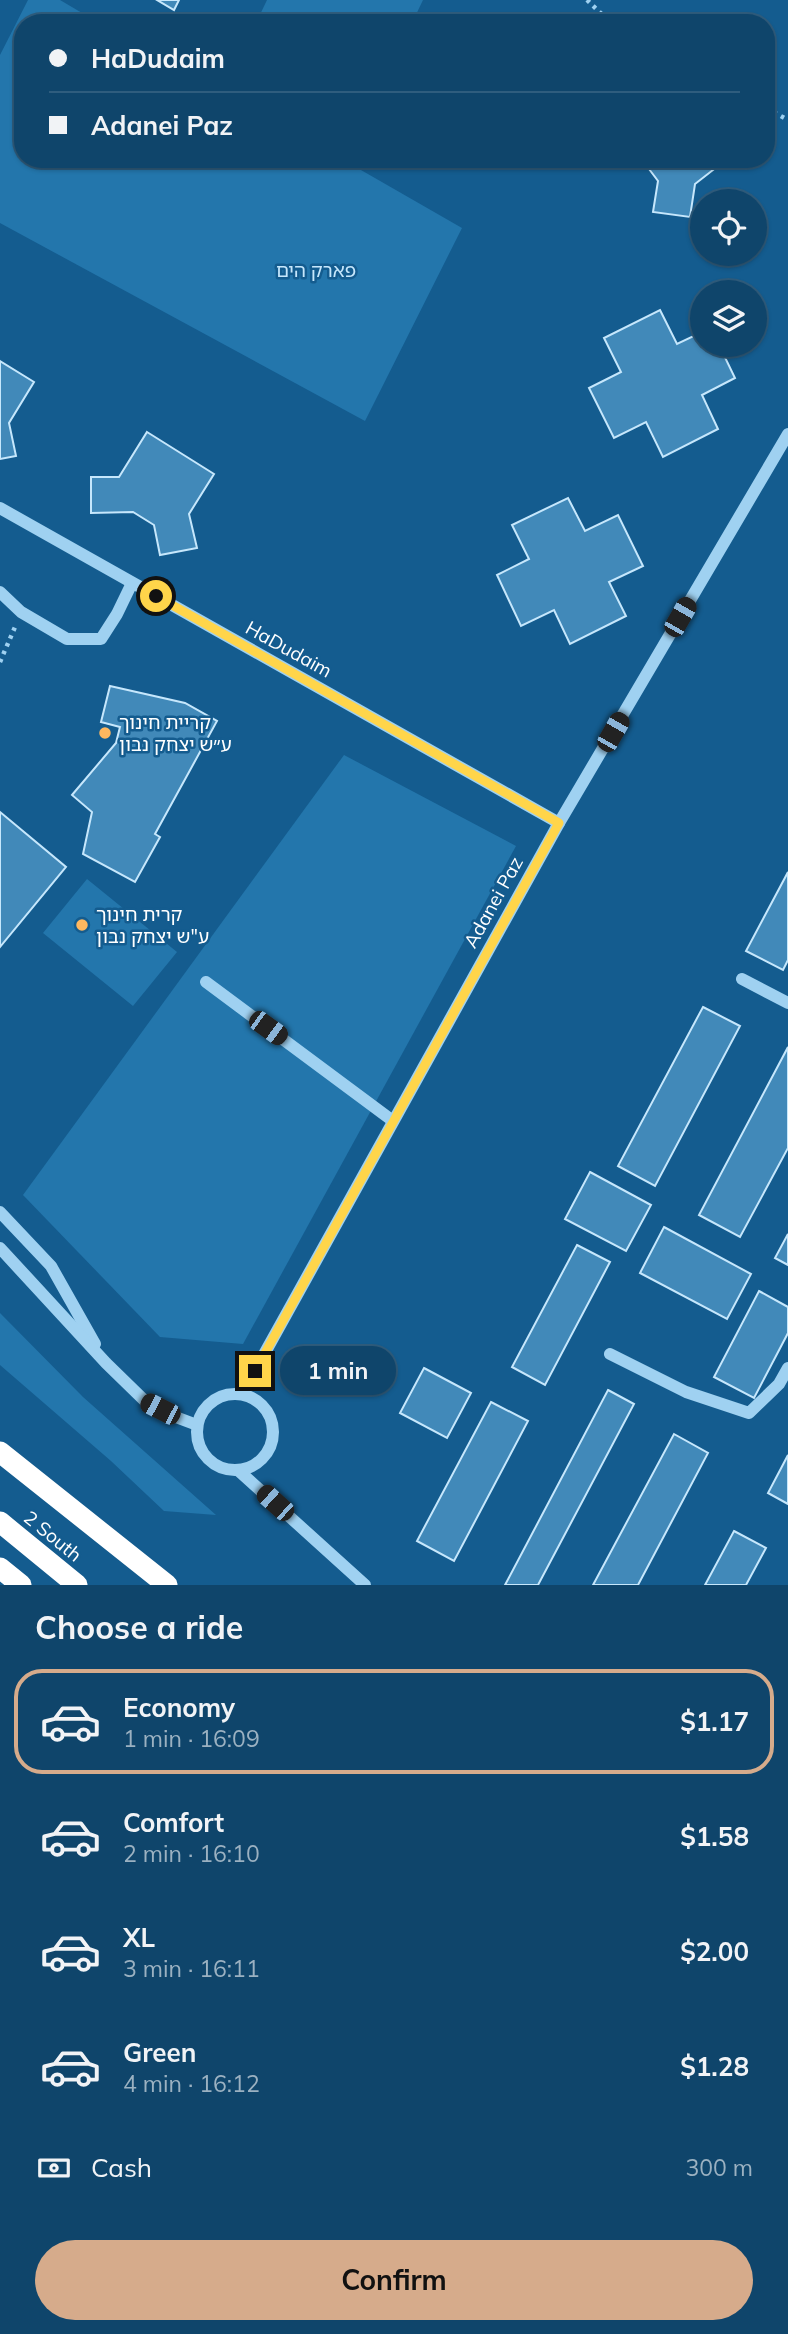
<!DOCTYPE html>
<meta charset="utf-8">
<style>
:root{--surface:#0f456b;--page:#184c71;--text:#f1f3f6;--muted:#9bb1c1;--line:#2f5d7e;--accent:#d6ab8b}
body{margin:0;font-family:Mulish,"Noto Sans Hebrew",sans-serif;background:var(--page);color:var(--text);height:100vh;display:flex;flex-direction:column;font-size:26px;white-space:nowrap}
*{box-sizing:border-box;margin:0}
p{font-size:23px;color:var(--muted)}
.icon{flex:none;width:38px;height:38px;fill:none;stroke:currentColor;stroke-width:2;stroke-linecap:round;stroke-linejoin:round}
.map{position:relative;height:1585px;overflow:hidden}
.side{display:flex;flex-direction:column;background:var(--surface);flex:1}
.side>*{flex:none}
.top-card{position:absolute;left:14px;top:14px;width:761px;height:154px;border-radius:28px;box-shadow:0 2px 5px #0004,0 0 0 2px var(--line);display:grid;align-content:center;height:154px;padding:0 35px;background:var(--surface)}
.controls{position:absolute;left:690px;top:189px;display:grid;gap:14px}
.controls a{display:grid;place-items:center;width:77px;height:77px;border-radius:50%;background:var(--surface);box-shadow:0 2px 5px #0004,0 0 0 2px var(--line);font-size:35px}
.end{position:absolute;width:32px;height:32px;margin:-16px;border:9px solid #ffd54a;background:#111;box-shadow:0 0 0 4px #111}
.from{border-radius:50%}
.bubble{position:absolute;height:49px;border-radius:24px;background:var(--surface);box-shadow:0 2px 5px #0004,0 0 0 2px var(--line);font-size:23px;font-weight:700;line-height:49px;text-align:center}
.car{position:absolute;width:21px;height:42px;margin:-21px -10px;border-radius:9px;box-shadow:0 0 5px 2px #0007;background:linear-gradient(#222 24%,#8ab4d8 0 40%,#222 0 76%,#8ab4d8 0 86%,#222 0)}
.top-card b{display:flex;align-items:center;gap:24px;height:66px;font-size:26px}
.top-card b+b{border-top:2px solid var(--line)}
.top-card i{width:18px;height:18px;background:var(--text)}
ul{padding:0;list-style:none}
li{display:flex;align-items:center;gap:21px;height:105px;margin:0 14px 10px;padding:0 21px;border:4px solid transparent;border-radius:28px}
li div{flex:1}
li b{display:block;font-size:26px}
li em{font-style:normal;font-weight:700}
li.active{border-color:var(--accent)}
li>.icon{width:63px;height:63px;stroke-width:1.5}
h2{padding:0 35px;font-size:32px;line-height:84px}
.pay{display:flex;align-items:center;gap:18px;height:77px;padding:0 35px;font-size:26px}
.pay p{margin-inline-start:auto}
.action{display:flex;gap:14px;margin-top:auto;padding:14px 35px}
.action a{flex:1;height:80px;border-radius:42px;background:var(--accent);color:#111;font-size:28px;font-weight:700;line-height:80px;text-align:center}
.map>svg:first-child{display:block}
.green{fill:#2376ac}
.building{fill:#4189b9;stroke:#c6e7fc;stroke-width:2}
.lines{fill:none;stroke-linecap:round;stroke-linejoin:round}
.path{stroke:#9fd1f1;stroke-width:4.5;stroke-dasharray:3.5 5;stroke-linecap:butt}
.minor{stroke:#9fd1f1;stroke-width:12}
.highway{stroke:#fff;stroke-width:21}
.route{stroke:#ffd54a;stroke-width:9}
.poi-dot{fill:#ffb85f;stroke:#145c8f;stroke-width:2.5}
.labels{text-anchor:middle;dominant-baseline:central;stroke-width:5;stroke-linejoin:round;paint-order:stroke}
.park-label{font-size:19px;fill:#c6e7fc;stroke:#145c8f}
.street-label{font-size:19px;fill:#fff;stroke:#145c8f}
.poi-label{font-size:19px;fill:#fff;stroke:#145c8f;text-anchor:start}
</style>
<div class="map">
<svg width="788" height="1585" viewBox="0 0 788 1585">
<rect width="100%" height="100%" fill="#145c8f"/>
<!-- green -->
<g class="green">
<polygon points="28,0 60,0 99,23 23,23 23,159 347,159 347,162 462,228 365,421 0,223 0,55"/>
<polygon points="267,0 423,0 412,23 256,23"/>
<polygon points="344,755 516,846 243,1344 160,1337 23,1195"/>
<polygon points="87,879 177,952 133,1006 43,933"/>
<polygon points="0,1313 83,1397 216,1515 164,1511 111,1461 0,1365"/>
</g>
<!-- building -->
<g class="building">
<polygon points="157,0 179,0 174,10"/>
<polygon points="637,159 727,159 695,184 690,217 653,212 658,181 643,161"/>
<polygon points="660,310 677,344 702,332 702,345 719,345 735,378 702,395 718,429 663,457 646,422 614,438 589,388 621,372 604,338"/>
<polygon points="0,361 34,382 9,423 16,456 0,459"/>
<polygon points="147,432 214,474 189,514 197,548 160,555 154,525 133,512 91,513 91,477 119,477"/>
<polygon points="568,498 585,531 618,515 643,566 609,582 626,616 570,644 554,610 521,626 497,575 529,559 512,525"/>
<polygon points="110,686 185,703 217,721 155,834 160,837 135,882 83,854 92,812 72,795 116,743 120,727 101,722"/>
<polygon points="0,812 66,867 0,947"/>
<polygon points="788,872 788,960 783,970 746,951"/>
<polygon points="703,1007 740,1026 655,1186 618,1166"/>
<polygon points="788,1047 788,1148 740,1237 699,1215"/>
<polygon points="590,1172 651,1205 626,1251 565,1219"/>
<polygon points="664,1227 751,1274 727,1319 640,1273"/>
<polygon points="788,1234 788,1265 775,1258"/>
<polygon points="577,1245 610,1262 545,1385 512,1367"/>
<polygon points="759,1291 788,1307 788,1333 754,1398 714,1377"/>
<polygon points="424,1368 471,1393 447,1438 400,1413"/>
<polygon points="608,1390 634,1404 538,1585 505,1585"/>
<polygon points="491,1402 528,1421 454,1561 417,1541"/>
<polygon points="674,1434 708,1453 638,1585 593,1585"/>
<polygon points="788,1455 788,1504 768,1493"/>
<polygon points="734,1531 766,1548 746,1585 705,1585"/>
</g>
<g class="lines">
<!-- path -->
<g class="path">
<polyline points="587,0 611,23"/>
<polyline points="766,108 788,120"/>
<polyline points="0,662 15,627"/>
</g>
<!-- minor -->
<g class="minor">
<polyline points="0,508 559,823"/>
<polyline points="0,592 21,612 67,639 101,639 117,614 132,583"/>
<polyline points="742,979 788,1003"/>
<polyline points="206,982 393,1121"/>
<polyline points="0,1212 51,1266 95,1344"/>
<polyline points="0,1248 106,1363 147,1403 173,1416 197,1425"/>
<polyline points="610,1354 686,1392 749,1413 779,1384 788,1368"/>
<circle cx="235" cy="1432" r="38"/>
<polyline points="242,1394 559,823 788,434"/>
<polyline points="239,1471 365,1585"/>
</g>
<!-- highway -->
<g class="highway">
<polyline points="0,1452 167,1585"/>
<polyline points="0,1522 77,1585"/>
<polyline points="0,1568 21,1585"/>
</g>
</g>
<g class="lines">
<!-- route -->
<polyline class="route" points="156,596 559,823 255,1371"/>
</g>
<!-- markers -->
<g class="poi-dot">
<circle cx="105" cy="733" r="7"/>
<circle cx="82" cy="925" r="7"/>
</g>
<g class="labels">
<!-- park labels -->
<g class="park-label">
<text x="316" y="270">פארק הים</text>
</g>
<!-- street labels -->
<g class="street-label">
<text transform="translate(289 649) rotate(29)">HaDudaim</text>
<text transform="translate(493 902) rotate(-61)">Adanei Paz</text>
<text transform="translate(53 1536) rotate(39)">2 South</text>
</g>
<!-- poi labels -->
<g class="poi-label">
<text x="119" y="722">קריית חינוך<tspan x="119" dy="22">ע״ש יצחק נבון</tspan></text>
<text x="96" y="914">קרית חינוך<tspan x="96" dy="22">ע"ש יצחק נבון</tspan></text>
</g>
</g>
</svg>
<div class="controls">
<a><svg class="icon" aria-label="locate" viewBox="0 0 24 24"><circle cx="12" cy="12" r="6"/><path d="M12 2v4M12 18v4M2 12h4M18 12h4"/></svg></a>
<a><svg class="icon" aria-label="layers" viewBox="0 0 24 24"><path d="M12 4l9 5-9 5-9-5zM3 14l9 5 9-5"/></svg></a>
</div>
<i class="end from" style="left:156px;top:596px"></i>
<i class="end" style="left:255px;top:1371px"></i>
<div class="bubble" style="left:280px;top:1346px;width:116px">1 min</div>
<i class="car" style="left:680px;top:617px;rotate:30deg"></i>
<i class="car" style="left:613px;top:732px;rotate:30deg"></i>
<i class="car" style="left:268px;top:1028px;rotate:126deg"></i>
<i class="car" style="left:160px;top:1409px;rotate:297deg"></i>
<i class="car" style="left:275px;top:1503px;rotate:312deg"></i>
<div class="top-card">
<b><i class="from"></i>HaDudaim</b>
<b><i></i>Adanei Paz</b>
</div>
</div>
<section class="side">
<h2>Choose a ride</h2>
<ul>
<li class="active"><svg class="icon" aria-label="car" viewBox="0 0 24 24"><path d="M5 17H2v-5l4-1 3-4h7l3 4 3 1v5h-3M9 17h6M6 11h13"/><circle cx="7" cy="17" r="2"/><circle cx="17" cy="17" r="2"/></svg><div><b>Economy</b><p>1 min · 16:09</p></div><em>$1.17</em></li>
<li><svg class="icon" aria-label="car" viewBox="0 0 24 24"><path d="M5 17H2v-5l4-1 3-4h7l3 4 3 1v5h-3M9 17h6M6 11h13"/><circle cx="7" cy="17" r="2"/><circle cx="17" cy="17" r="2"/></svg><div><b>Comfort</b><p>2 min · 16:10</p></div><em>$1.58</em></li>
<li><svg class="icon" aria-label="car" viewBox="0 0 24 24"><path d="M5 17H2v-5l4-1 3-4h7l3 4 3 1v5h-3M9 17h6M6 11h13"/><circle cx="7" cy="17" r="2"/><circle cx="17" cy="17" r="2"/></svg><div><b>XL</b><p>3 min · 16:11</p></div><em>$2.00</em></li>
<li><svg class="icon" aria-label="car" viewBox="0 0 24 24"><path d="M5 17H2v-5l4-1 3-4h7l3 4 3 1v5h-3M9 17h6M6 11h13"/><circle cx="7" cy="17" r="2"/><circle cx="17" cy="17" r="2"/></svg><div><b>Green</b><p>4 min · 16:12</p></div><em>$1.28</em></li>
</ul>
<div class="pay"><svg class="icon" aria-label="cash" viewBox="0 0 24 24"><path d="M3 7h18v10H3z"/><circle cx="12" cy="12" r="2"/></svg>Cash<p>300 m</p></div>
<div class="action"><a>Confirm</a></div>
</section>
